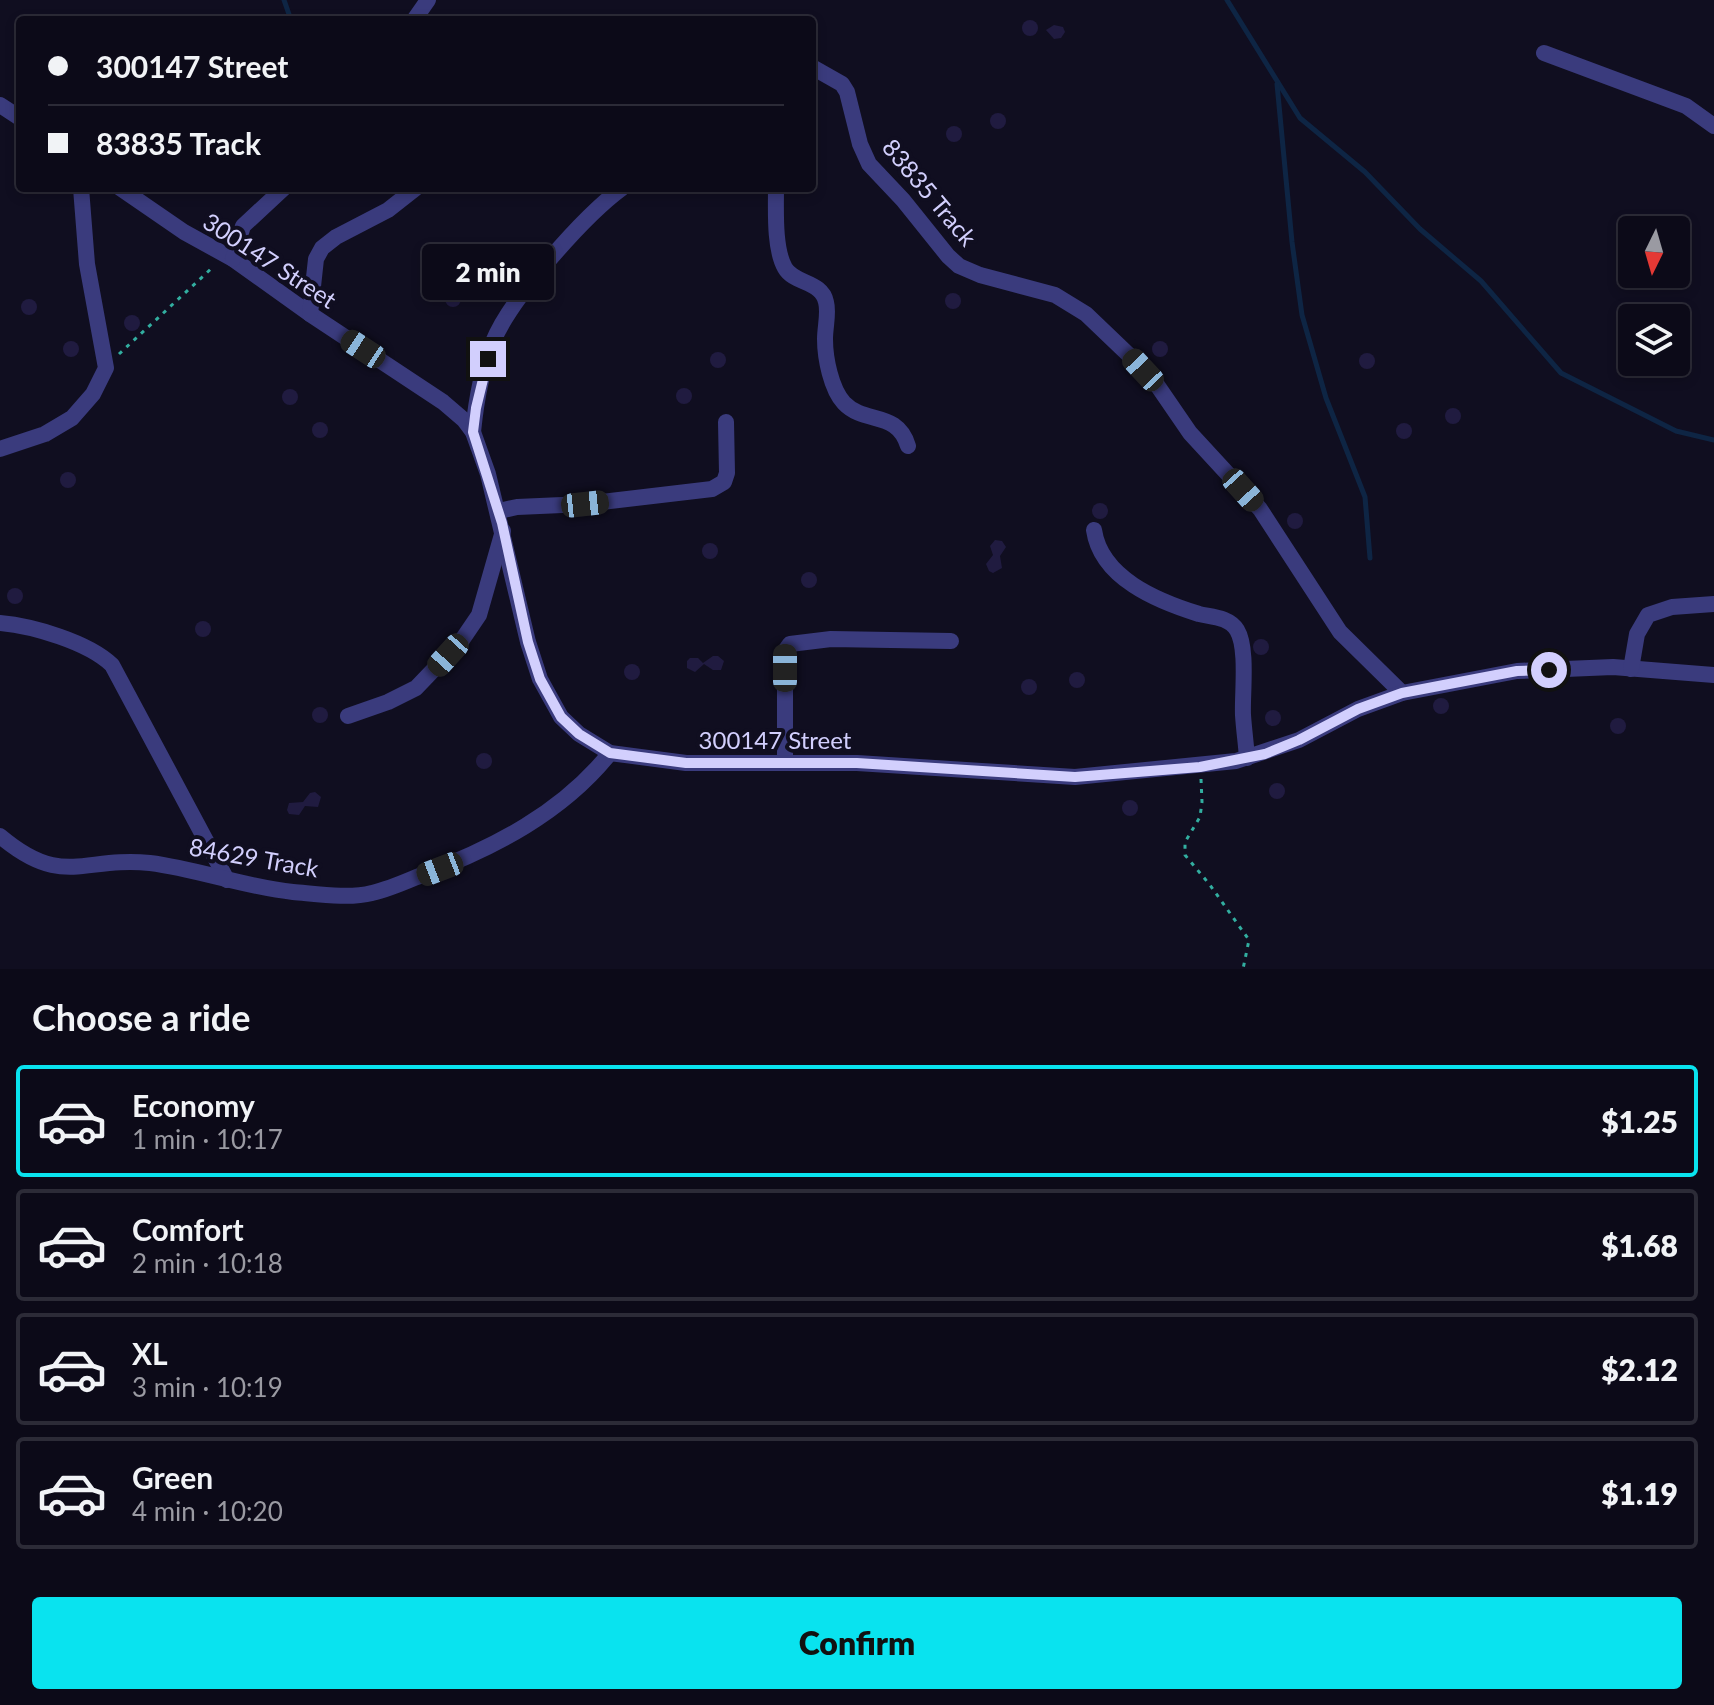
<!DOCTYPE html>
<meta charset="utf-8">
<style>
:root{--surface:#0c0a18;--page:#1a1825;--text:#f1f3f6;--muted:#9a9aa2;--line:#2c2b37;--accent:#09e3ef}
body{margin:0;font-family:Lato,sans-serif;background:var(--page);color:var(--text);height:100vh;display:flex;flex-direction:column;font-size:30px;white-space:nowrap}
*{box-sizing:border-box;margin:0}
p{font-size:26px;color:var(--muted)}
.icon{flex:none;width:44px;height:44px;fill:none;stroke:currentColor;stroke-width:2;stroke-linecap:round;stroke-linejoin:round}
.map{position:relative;height:969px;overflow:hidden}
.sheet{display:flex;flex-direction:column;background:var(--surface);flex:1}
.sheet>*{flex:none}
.guide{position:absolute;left:16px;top:16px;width:800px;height:176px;border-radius:8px;box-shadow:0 4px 12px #0003,0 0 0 2px var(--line);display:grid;align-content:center;height:176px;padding:0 32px;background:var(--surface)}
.needle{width:52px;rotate:185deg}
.controls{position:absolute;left:1618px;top:216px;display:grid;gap:16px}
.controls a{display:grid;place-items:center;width:72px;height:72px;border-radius:8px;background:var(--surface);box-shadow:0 4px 12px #0003,0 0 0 2px var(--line);font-size:40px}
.end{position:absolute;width:36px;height:36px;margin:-18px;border:10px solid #d2cffd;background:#111;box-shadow:0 0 0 4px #111}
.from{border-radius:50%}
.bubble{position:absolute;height:56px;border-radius:8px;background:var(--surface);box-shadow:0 4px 12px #0003,0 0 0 2px var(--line);font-size:26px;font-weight:800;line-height:56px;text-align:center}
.car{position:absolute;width:24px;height:48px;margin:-24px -12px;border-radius:10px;box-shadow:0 0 6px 2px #0007;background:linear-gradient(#222 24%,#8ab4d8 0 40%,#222 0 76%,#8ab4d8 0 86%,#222 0)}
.guide b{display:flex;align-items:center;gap:28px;height:76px;font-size:30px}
.guide b+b{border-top:2px solid var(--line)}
.guide i{width:20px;height:20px;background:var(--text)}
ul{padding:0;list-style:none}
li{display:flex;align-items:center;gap:24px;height:112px;margin:0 16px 12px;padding:0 16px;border:4px solid var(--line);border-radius:8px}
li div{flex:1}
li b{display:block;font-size:30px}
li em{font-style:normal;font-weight:800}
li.selected{border-color:var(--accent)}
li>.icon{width:72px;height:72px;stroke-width:1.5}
h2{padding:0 32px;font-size:36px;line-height:96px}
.button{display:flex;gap:16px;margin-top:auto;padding:16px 32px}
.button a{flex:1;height:92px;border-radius:8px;background:var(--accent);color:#111;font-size:32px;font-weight:800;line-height:92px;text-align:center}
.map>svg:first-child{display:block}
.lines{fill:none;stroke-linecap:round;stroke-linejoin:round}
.stream{stroke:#0e2544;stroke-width:5}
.building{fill:#201b40}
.path{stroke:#32aea0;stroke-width:3;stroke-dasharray:4 6;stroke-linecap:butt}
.minor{stroke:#3a3b7d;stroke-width:16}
.route{stroke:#d2cffd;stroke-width:10}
.labels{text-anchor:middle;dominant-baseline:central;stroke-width:8;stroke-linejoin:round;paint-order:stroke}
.street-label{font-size:24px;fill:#d2cffd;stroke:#100e20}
</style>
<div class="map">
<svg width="1714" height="969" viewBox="0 0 1714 969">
<rect width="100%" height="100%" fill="#100e20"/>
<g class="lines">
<!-- stream -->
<g class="stream">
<polyline points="284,0 291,20"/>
<polyline points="1227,0 1300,118 1365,172 1420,229 1481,281 1561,373 1676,431 1714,440"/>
<polyline points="1277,84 1292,242 1302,315 1326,398 1365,497 1370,558"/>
</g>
</g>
<!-- building -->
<g class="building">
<circle cx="1030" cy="28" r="8"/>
<polygon points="1054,25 1063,27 1065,32 1061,38 1054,39 1046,30"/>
<circle cx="998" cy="121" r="8"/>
<circle cx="954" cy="134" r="8"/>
<circle cx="453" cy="299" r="8"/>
<circle cx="953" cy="301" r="8"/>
<circle cx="29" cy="307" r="8"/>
<circle cx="132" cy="323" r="8"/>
<circle cx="1160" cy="349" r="8"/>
<circle cx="71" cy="349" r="8"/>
<circle cx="718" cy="360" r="8"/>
<circle cx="1367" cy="361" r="8"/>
<circle cx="684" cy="396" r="8"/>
<circle cx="290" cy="397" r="8"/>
<circle cx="1453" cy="416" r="8"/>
<circle cx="320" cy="430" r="8"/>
<circle cx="1404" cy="431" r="8"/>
<circle cx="68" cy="480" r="8"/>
<circle cx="1100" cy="511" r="8"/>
<circle cx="1295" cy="521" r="8"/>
<polygon points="995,540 1002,541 1006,547 1000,556 1002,568 993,573 989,571 986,564 993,555 990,546"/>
<circle cx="710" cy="551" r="8"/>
<circle cx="809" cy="580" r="8"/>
<circle cx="15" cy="596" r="8"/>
<circle cx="203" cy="629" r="8"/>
<circle cx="1261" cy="647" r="8"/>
<polygon points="713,656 718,656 724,661 721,670 713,670 704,664 695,672 687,668 687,661 690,658 698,658 703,663"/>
<circle cx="632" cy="672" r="8"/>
<circle cx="1077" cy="680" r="8"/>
<circle cx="1029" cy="687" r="8"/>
<circle cx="1441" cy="706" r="8"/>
<circle cx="320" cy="715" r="8"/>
<circle cx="1273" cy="718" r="8"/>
<circle cx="1618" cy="726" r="8"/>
<circle cx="484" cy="761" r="8"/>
<circle cx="1277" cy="791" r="8"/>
<polygon points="310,793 315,792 321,797 318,807 305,806 299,815 289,814 287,810 289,803 303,802"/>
<circle cx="1130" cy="808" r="8"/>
</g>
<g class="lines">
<!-- path -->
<g class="path">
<polyline points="119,354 213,267"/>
<polyline points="1201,779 1202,802 1200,817 1185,842 1185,855 1210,885 1249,940 1243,969"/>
</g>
<!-- minor -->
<g class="minor">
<polyline points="414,20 428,0"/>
<polyline points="1544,53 1686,106 1714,126"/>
<polyline points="812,67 842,84 847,92 860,144 869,164 903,200 948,256 959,266 980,275 1055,295 1086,314 1132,358 1155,382 1190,433 1260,509 1340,632 1402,693"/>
<polyline points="0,105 20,118"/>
<polyline points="120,188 184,232 233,259 310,314 443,402 464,420 473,432 488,474 528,642 540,679 561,717 579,734 610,753 686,763 857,763 1075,777 1236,761 1299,740 1358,709 1402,693 1517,671 1613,667 1714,675"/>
<path d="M776,188c0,22 -2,61 9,80 9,16 37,13 41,34 3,11 -1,25 -1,37 0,19 6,50 19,64 21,22 53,7 64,43"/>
<polyline points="233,259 243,226 284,188"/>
<polyline points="310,314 316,259 322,248 336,237 388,210 416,188"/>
<path d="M473,432c3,-30 8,-62 20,-90 17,-43 91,-126 129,-154"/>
<polyline points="0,449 45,434 72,418 93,394 106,368 87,264 81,188"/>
<polyline points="499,511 517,507 585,504 712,489 724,482 727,473 726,422"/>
<path d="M1094,530c7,48 63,71 105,84 13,3 30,3 38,16 11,18 5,64 6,85 1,15 3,29 4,43"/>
<path d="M0,623c33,3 88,19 112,42l115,215"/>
<polyline points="1631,669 1637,634 1648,615 1672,607 1714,604"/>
<polyline points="348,716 388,702 416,688 462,640 479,615 503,531"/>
<polyline points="785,763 785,651 790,644 831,639 951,641"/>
<path d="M0,836c63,53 83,20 150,27 48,6 94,24 143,29 24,2 56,7 79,1 18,-4 35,-12 52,-19 70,-26 139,-62 186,-121"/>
</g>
</g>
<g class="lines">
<!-- route -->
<polyline class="route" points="488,359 476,408 473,432 502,523 528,642 540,679 561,717 579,734 610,753 686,763 857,763 1075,777 1200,767 1265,754 1299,740 1358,709 1402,693 1517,671 1549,670"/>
</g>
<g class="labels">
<!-- street labels -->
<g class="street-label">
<text transform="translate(930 192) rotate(50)">83835 Track</text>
<text transform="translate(270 260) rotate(33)">300147 Street</text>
<text x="775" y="739">300147 Street</text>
<text transform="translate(254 857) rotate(10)">84629 Track</text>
</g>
</g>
</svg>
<div class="controls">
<a><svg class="needle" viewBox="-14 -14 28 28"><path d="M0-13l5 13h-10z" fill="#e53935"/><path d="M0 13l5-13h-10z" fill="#9a9aa2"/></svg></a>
<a><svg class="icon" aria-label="layers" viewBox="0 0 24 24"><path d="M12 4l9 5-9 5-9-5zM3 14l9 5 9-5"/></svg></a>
</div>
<i class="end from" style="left:1549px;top:670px"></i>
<i class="end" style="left:488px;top:359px"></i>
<div class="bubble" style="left:422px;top:244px;width:132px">2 min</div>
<i class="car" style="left:363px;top:349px;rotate:303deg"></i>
<i class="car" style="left:1143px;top:370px;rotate:317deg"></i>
<i class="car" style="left:1243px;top:490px;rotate:138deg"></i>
<i class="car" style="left:585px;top:504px;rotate:84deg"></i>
<i class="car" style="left:448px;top:655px;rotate:222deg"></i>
<i class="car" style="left:785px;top:668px;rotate:0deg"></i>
<i class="car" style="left:440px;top:869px;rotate:249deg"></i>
<div class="guide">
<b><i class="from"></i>300147 Street</b>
<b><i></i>83835 Track</b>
</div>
</div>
<section class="sheet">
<h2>Choose a ride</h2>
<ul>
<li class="selected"><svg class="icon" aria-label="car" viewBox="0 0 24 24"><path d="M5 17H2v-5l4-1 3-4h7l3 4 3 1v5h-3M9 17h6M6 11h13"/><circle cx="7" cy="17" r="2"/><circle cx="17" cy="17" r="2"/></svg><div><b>Economy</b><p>1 min · 10:17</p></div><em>$1.25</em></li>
<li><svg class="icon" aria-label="car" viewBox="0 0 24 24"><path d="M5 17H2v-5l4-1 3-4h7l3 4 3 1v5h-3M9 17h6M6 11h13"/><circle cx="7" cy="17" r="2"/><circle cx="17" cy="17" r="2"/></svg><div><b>Comfort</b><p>2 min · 10:18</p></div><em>$1.68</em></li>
<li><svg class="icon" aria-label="car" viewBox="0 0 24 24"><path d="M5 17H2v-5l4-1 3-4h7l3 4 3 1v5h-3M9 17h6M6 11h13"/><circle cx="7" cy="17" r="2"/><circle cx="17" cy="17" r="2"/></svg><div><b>XL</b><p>3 min · 10:19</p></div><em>$2.12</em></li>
<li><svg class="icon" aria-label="car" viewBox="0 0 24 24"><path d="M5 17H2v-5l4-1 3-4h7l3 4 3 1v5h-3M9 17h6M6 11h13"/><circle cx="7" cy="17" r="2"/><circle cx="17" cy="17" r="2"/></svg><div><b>Green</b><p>4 min · 10:20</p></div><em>$1.19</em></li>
</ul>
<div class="button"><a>Confirm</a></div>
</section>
